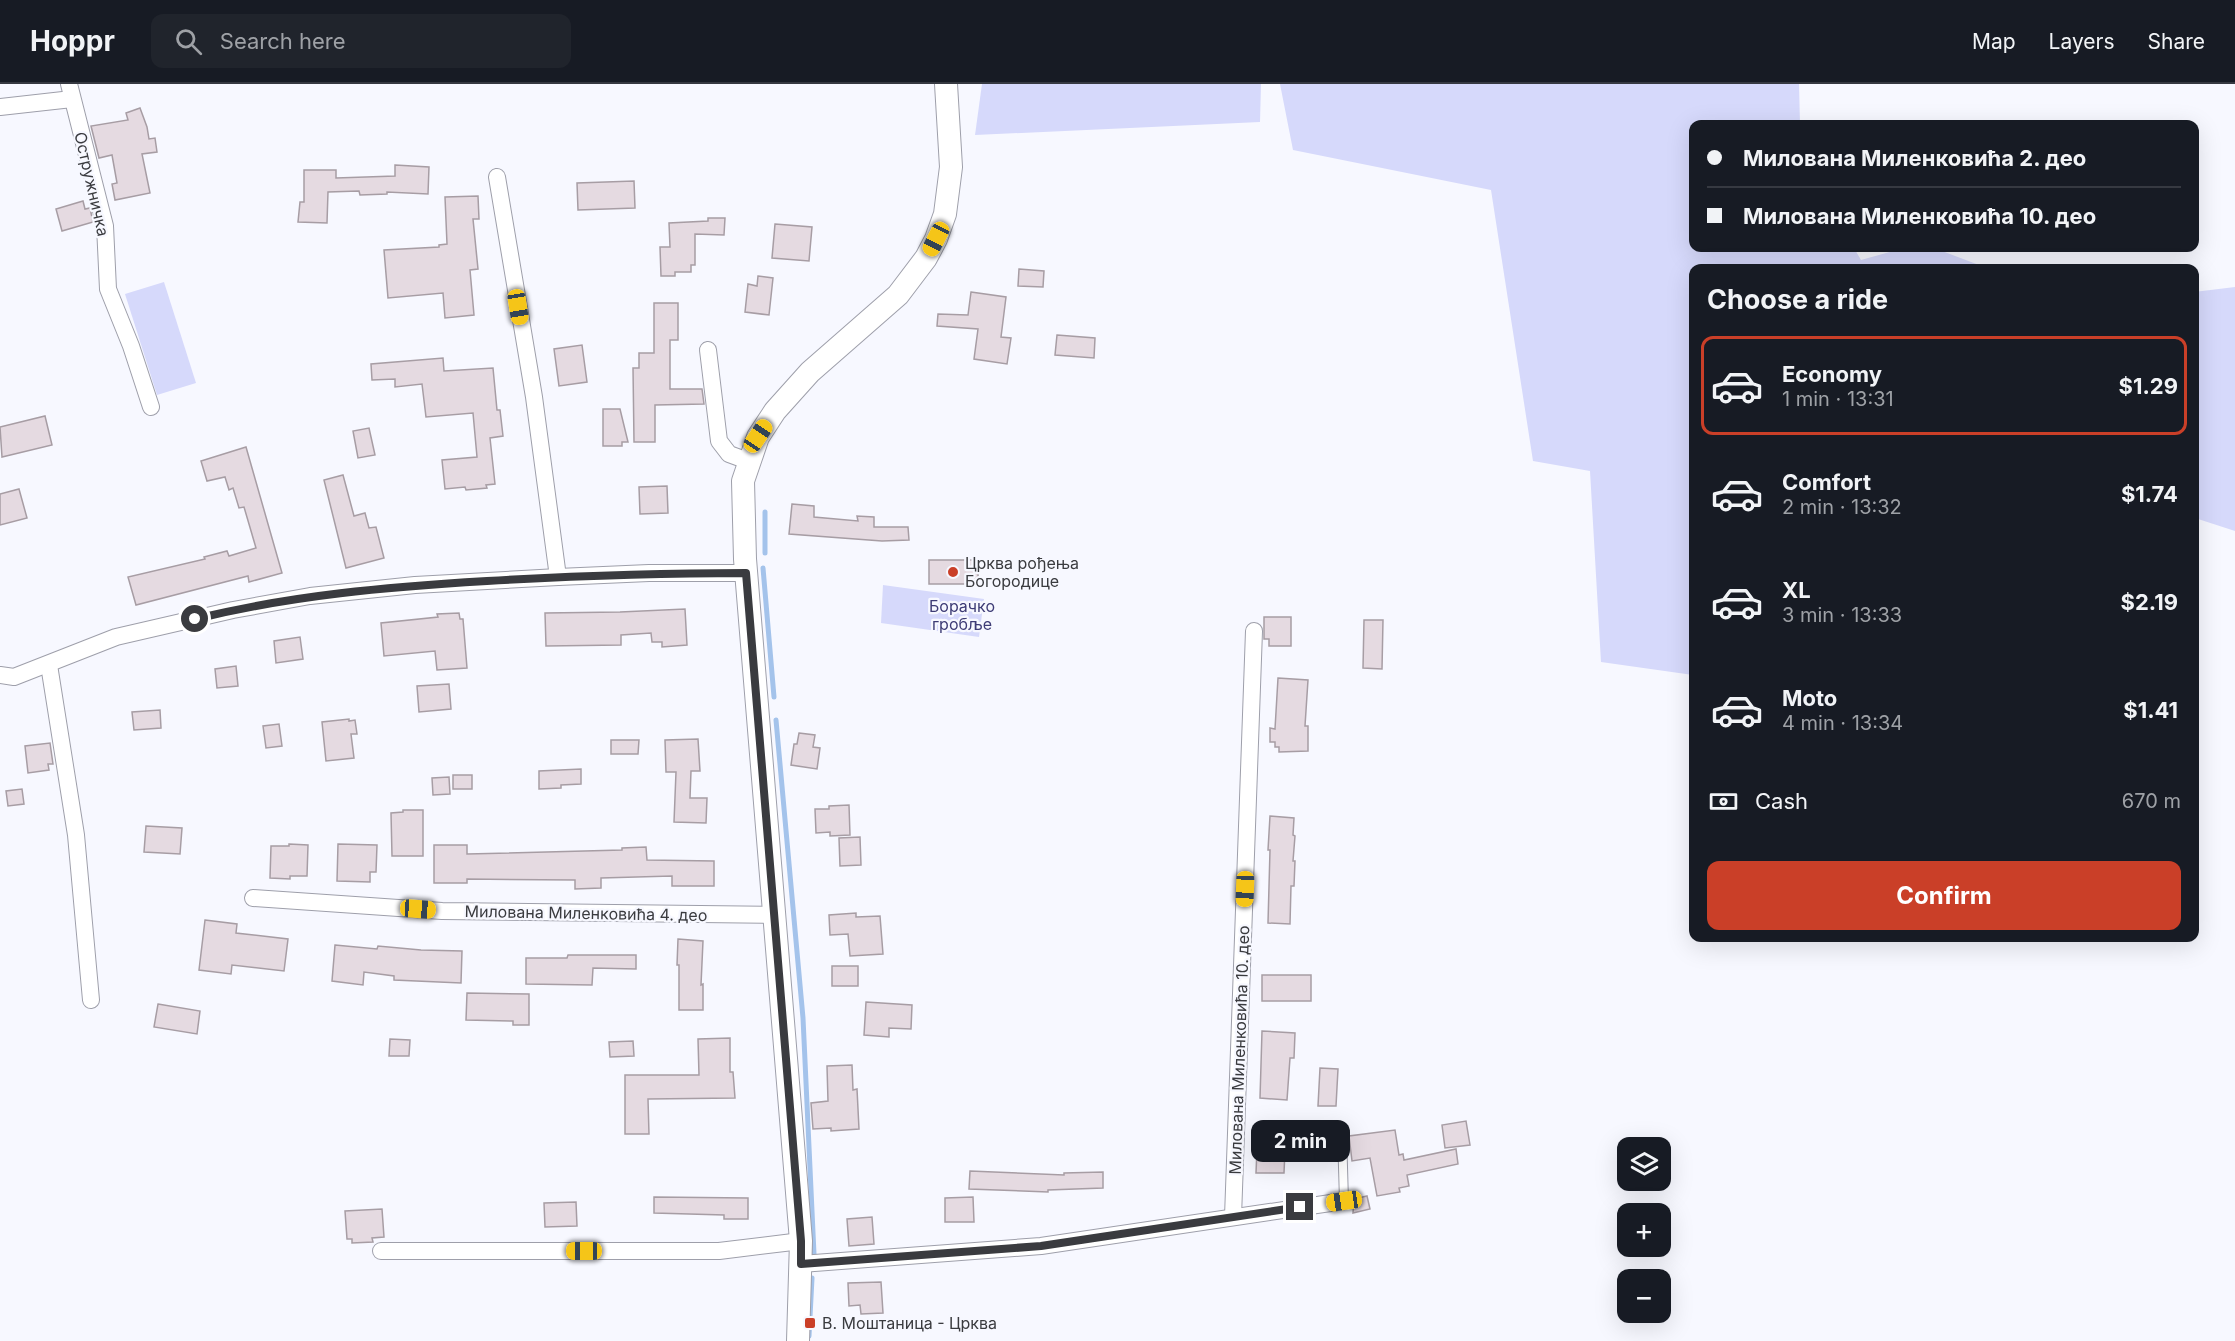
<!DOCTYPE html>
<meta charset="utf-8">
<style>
:root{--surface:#171b24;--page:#20242c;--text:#f1f3f6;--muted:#9ea1a6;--line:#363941;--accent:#ca3f28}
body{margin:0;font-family:Inter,sans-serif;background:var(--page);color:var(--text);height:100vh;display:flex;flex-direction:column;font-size:22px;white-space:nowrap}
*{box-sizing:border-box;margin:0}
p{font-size:20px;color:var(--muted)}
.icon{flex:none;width:33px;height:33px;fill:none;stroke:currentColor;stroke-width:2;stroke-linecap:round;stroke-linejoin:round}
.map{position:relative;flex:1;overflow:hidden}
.sheet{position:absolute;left:1689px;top:180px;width:510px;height:678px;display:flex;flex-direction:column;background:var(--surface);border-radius:12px;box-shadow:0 6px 24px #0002}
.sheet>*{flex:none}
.banner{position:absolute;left:1689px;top:36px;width:510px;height:132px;border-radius:12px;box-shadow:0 6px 24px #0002;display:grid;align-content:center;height:132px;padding:0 18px;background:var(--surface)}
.buttons{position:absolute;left:1617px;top:1053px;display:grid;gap:12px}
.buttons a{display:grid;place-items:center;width:54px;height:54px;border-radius:12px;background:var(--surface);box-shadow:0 6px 24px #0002;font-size:30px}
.end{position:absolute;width:27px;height:27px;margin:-14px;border:8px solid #3a3b3f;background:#fff;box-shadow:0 0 0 3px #fff}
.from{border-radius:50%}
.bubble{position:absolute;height:42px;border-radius:12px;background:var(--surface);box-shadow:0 6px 24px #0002;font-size:20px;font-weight:700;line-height:42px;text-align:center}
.car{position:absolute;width:18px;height:36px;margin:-18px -9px;border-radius:8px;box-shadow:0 0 4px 2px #0007;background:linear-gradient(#f5c518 24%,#345 0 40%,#f5c518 0 76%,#345 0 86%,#f5c518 0)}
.banner b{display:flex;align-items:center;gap:21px;height:57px;font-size:22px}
.banner b+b{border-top:2px solid var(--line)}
.banner i{width:15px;height:15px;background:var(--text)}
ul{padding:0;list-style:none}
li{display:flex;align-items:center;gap:18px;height:99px;margin:0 12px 9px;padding:0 6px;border:3px solid transparent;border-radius:12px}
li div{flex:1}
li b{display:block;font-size:22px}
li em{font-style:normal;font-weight:700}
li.current{border-color:var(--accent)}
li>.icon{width:54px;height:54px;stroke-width:1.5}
h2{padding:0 18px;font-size:27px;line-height:72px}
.pay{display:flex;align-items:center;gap:15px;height:66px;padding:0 18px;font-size:22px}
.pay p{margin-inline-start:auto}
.primary-button{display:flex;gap:12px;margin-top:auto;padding:12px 18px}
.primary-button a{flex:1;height:69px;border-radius:12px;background:var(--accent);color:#fff;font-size:24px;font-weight:700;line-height:69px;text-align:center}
header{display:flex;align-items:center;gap:36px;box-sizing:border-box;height:84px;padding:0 30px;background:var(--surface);border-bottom:2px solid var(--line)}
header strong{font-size:28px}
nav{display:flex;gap:33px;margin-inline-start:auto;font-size:21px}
.search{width:420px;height:54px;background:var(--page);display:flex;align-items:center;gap:15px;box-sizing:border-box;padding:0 21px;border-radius:12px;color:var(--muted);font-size:22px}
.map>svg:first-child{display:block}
.green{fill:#d6d9fb}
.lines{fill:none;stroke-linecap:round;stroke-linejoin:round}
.stream{stroke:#a4c3eb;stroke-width:5}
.building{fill:#e5dae1;stroke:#a79da4;stroke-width:1.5}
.lane-casing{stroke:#9e9faa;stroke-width:10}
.street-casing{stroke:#9e9faa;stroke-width:18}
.secondary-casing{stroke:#9e9faa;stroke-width:24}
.lane{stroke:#fff;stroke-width:8}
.street{stroke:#fff;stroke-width:16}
.secondary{stroke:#fff;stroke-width:22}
.route{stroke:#3a3b3f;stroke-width:8}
.poi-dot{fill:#ca3f28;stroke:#f7f8ff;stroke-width:2}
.labels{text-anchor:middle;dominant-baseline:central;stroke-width:4.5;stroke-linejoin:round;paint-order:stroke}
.street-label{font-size:16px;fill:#3a3b3f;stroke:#f7f8ff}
.poi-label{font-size:16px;fill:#3a3b3f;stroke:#f7f8ff;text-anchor:start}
.park-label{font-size:16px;fill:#3e3c76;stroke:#f7f8ff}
</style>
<header>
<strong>Hoppr</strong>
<div class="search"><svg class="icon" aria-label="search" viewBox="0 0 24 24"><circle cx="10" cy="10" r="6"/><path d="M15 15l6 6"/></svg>Search here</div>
<nav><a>Map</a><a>Layers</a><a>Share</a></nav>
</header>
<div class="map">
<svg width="2235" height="1257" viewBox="0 0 2235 1257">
<rect width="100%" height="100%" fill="#f7f8ff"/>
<!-- green -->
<g class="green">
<polygon points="982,0 1261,0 1260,38 975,51"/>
<polygon points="1280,0 1799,0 1800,40 1694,40 1694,164 1854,164 1861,176 1904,164 1934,164 1987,184 1694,184 1693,591 1601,578 1590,387 1533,377 1491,106 1293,66"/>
<polygon points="164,198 196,299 157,311 125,210"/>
<polygon points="2235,203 2235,447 2195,434 2194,208"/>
<polygon points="883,501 984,515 979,553 881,539"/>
</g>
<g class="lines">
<!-- stream -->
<g class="stream">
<polyline points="765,469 765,428"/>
<polyline points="763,484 774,613"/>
<polyline points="776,636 803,934 814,1170"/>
<polyline points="809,1252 812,1194"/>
</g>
</g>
<!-- building -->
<g class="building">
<polygon points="140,24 147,43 149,55 155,54 157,68 142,70 150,109 115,116 112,100 117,99 112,71 99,74 91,42 128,36 126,29"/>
<polygon points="395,81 429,83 428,110 387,108 387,110 360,111 359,107 328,108 327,139 298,138 300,118 304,118 304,86 336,86 336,94 395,92"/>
<polygon points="634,97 635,124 578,126 577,99"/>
<polygon points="478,112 479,135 473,135 478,185 470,186 474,231 445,234 443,209 388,214 384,166 439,163 439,161 447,160 445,113"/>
<polygon points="83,117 85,125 90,124 93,138 62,147 56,125"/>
<polygon points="708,134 725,134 724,151 695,150 695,181 691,181 691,188 675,188 675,192 661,192 660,163 670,163 669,139 708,137"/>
<polygon points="775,140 812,143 809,177 772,174"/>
<polygon points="1019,185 1044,187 1043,203 1018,202"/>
<polygon points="758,192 773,194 769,231 745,228 748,200 757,202"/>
<polygon points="971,208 1006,213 1001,253 1011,254 1007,280 974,275 978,245 937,242 938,230 968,231"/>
<polygon points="654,219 678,219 678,256 670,256 670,305 702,305 704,320 655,321 655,358 634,358 633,284 639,284 639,269 654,269"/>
<polygon points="1057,251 1095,254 1094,274 1055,271"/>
<polygon points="582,261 587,298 559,302 554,265"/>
<polygon points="443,274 444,287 493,284 497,326 500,326 503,352 490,354 495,400 486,401 487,404 466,406 465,403 445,405 442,376 477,373 473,329 426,333 422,300 395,303 395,295 372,296 371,280"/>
<polygon points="603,325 620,325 628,358 622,358 622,362 603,362"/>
<polygon points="45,332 52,361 2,373 0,343"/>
<polygon points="369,344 375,371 358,374 353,347"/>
<polygon points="246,363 282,489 249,498 248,492 136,521 128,493 205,475 204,473 227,467 229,472 256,464 244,423 239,424 233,404 229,406 225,393 207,397 201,377"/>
<polygon points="343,391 354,432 365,429 369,444 376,443 384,474 346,484 324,396"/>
<polygon points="667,402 668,429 640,430 639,403"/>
<polygon points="19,405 27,434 0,441 0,410"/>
<polygon points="792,420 814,422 814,433 858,437 857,432 874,433 874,443 908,443 909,456 882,457 789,450"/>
<rect x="929" y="476" width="49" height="24"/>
<polygon points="685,525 687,561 662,563 662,558 652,558 651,549 621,551 621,561 546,562 545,529 620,528"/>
<polygon points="459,529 460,535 463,535 467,584 437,586 435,567 384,572 381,539 438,533 437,530"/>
<polygon points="1264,533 1291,533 1291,562 1269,562 1269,555 1264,555"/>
<polygon points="1364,536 1383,536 1382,585 1363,584"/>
<polygon points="300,553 303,575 276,579 274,557"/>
<polygon points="236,582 238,602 217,604 215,585"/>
<polygon points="1278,594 1308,596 1305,642 1308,642 1308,667 1279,668 1279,663 1275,663 1275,658 1270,658 1270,644 1275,645"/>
<polygon points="449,600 451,625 419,628 417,602"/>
<polygon points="160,626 161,644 134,646 132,628"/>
<polygon points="349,635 349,637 355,636 357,650 351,650 354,674 326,677 322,638"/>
<polygon points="279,640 282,662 266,664 263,642"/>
<polygon points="799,649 815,651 813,663 820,664 817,685 791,681 794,660 797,660"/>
<polygon points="698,655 700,687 691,687 690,714 707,714 706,739 674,738 676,688 666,688 665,656"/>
<polygon points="611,656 639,656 638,670 611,670"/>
<polygon points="50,659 53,680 48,680 49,686 28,689 25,662"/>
<polygon points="581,685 581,700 561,701 561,704 539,705 539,687"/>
<rect x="453" y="691" width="19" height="14"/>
<polygon points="449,693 450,710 433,711 432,694"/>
<polygon points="22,705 24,720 8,722 6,707"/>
<polygon points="849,721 850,751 830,752 830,748 816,749 815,725 829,725 829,722"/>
<polygon points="403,726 423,726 423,772 392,772 391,729 403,728"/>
<polygon points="1270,732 1294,734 1293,751 1295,752 1293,777 1295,777 1294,802 1291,802 1290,840 1268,839 1270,766 1268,766"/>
<polygon points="146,742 182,744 180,770 144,768"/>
<polygon points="860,753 861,781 840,782 839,754"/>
<polygon points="289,760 308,761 307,792 290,792 290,795 270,794 271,762 289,762"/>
<polygon points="338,760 377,761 376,788 370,788 370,798 337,797"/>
<polygon points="434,761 467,761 467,770 622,766 622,764 646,763 647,776 714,777 714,802 672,802 672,792 601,794 601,804 575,805 575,796 467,795 467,799 434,799"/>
<polygon points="856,829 856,833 880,832 883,870 850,872 848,850 830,851 829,831"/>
<polygon points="205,836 237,840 236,849 288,855 284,887 232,881 231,890 199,886"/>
<polygon points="678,855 703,857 701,901 703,900 703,926 679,926 679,881 677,881"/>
<polygon points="335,861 377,865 378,862 421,866 462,867 461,899 394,896 394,892 364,888 363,901 332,897"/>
<polygon points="568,871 636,871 636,885 593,884 592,901 526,900 526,874 567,874"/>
<rect x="832" y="882" width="26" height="20"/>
<rect x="1262" y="891" width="49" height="26"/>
<polygon points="467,909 529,910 529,941 513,941 513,937 466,936"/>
<polygon points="866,918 912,921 911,945 889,944 889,953 864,951"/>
<polygon points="158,920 200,927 197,950 154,943"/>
<polygon points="1262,947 1295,949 1294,974 1290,974 1287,1016 1260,1014"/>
<polygon points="730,954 730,988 733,988 735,1014 648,1015 649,1050 625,1050 625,991 699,991 698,955"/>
<polygon points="390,955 410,956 409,972 389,972"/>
<polygon points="633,957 634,972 610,973 609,958"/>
<polygon points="852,981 853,1006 857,1005 859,1045 831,1047 831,1044 813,1045 811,1019 828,1017 827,982"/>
<polygon points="1320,984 1338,985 1336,1022 1318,1022"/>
<polygon points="1466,1037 1470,1061 1445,1064 1442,1041"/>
<polygon points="1395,1046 1399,1071 1403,1070 1404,1076 1456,1065 1458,1080 1407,1091 1409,1102 1399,1104 1400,1108 1377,1112 1370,1074 1352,1077 1349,1052"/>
<polygon points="1257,1065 1285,1066 1284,1089 1256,1089"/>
<polygon points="970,1087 1064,1091 1064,1089 1103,1088 1103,1104 1048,1106 1048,1108 969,1105"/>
<polygon points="1367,1112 1370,1125 1353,1129 1354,1115"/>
<polygon points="654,1113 748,1114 748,1135 724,1135 724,1131 654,1129"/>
<polygon points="973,1113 974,1138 945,1138 945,1114"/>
<polygon points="576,1118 577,1142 545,1143 544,1119"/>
<polygon points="382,1125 384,1153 372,1154 373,1158 352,1159 352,1155 347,1155 345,1127"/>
<polygon points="872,1133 874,1160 849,1162 847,1135"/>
<polygon points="881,1198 883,1229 861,1230 860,1221 849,1222 848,1199"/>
</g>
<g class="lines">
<defs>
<polyline id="lane" points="1342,1049 1344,1117"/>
<g id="street">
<polyline points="69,0 105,142 108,205 131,262 151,323"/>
<polyline points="0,23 72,15"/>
<polyline points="497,93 534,313 558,493"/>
<polyline points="708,266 719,357 729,370 748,377"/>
<polyline points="49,581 76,751 91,916"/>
<polyline points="0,591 14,593 116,553 233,526 310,512 415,501 558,493 649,489 746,489"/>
<polyline points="253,814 442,827 775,831"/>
<polyline points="1233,1133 1254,547"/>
<polyline points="381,1167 719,1167 801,1157"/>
<polyline points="801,1180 1041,1162 1344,1117"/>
</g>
<polyline id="secondary" points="798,1257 801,1157 745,475 743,397 758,353 775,327 810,288 898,211 926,174 936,155 945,130 951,83 946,0"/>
</defs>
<!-- lane casing -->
<use href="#lane" class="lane-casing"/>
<!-- street casing -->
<use href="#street" class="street-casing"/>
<!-- secondary casing -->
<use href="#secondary" class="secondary-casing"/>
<!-- lane -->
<use href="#lane" class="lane"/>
<!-- street -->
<use href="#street" class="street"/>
<!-- secondary -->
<use href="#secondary" class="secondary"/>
</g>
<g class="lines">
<!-- route -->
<path class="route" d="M195,535c98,-24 192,-32 292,-38 87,-5 172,-8 259,-8l55,668v23l240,-18 259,-39"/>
</g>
<!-- markers -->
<g class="poi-dot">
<circle cx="953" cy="488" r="6"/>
<rect x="804" y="1233" width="12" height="12" rx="3"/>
</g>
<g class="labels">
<!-- street labels -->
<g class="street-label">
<text transform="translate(92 100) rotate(77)">Остружничка</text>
<text transform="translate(586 829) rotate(1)">Милована Миленковића 4. део</text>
<text transform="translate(1239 966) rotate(-88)">Милована Миленковића 10. део</text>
</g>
<!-- poi labels -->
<g class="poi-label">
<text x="965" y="479">Црква рођења<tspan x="965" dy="18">Богородице</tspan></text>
<text x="822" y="1239">В. Моштаница - Црква</text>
</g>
<!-- park labels -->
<g class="park-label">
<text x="962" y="522">Борачко<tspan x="962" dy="18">гробље</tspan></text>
</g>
</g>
</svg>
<div class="buttons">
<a><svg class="icon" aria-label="layers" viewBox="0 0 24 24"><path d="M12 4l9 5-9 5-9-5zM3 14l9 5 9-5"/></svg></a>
<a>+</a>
<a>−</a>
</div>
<i class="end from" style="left:195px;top:535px"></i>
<i class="end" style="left:1300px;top:1123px"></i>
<div class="bubble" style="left:1251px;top:1036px;width:99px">2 min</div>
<i class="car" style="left:936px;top:155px;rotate:207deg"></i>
<i class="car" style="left:518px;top:223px;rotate:171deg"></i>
<i class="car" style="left:758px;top:352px;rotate:34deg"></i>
<i class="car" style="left:1245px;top:805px;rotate:182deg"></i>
<i class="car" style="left:418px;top:825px;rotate:94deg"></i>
<i class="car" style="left:1344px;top:1117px;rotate:262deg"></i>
<i class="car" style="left:584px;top:1167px;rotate:270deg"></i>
<div class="banner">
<b><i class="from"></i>Милована Миленковића 2. део</b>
<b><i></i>Милована Миленковића 10. део</b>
</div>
<section class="sheet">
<h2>Choose a ride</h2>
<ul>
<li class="current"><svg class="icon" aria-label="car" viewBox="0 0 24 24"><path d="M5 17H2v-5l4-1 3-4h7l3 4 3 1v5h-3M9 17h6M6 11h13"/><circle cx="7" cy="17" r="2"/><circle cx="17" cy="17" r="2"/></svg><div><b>Economy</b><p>1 min · 13:31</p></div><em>$1.29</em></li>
<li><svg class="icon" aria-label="car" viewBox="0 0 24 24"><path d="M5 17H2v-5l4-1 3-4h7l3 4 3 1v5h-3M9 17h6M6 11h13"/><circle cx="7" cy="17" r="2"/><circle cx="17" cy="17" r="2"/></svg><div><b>Comfort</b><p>2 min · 13:32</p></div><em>$1.74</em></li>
<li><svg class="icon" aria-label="car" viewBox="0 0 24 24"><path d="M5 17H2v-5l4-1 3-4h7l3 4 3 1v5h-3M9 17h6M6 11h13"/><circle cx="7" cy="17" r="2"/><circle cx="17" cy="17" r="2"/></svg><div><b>XL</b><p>3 min · 13:33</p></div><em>$2.19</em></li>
<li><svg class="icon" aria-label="car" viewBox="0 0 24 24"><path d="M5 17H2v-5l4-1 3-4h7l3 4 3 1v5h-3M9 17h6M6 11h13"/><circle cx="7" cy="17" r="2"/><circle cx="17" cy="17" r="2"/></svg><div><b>Moto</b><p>4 min · 13:34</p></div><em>$1.41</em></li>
</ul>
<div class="pay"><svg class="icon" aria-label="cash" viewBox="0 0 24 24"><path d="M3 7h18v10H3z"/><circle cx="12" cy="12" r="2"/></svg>Cash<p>670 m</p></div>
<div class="primary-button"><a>Confirm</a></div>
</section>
</div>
